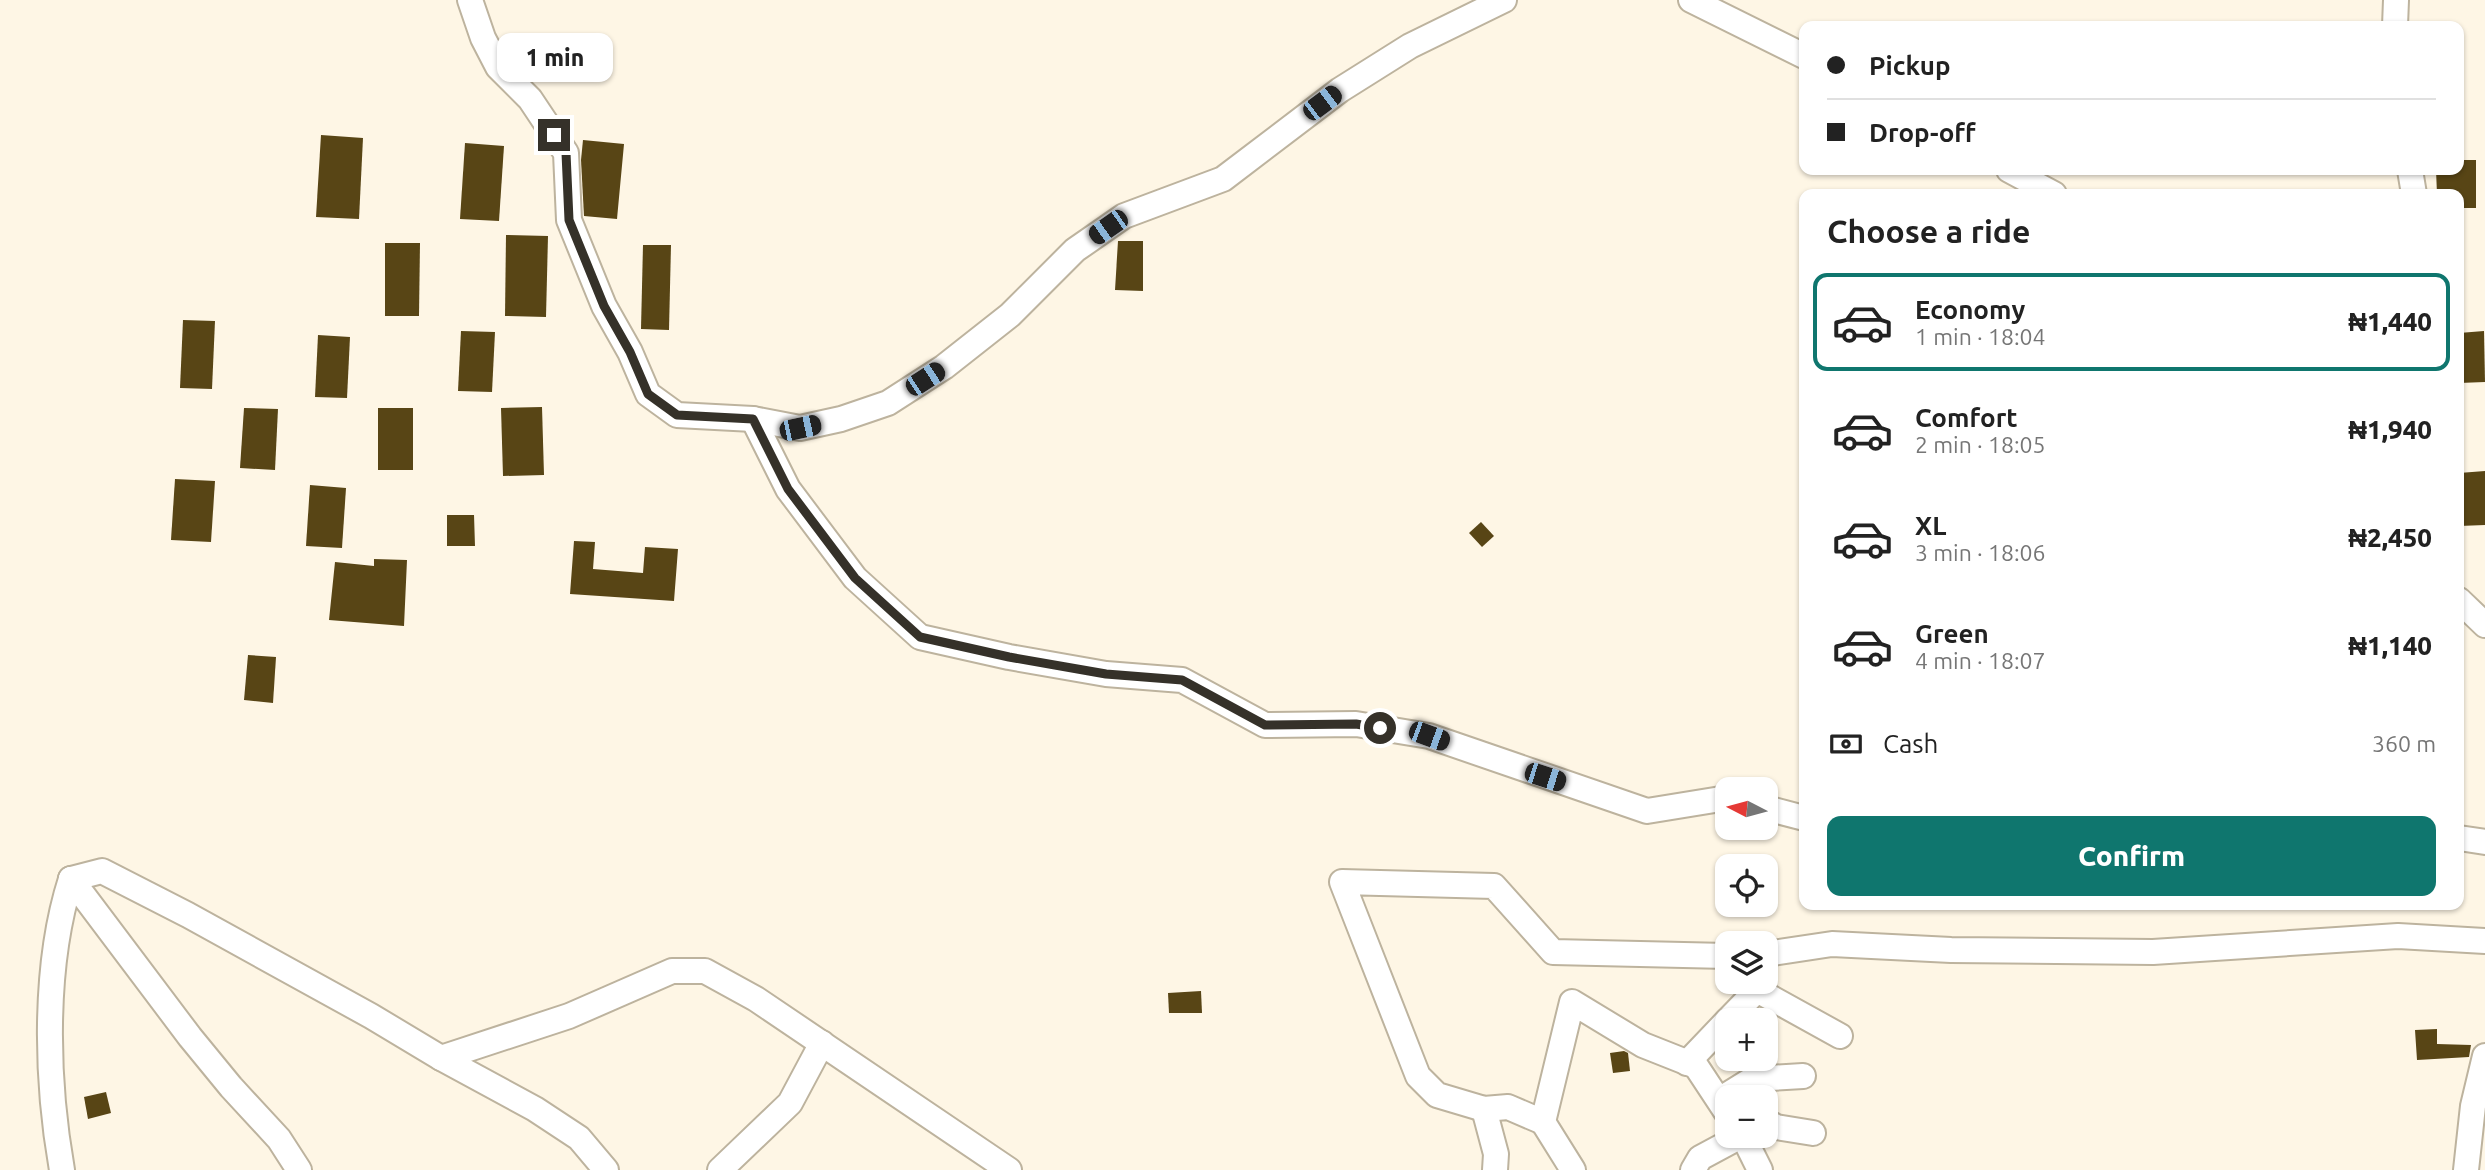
<!DOCTYPE html>
<meta charset="utf-8">
<style>
:root{--surface:#fff;--page:#f2f2f2;--text:#222;--muted:#767676;--line:#e0e0e0;--accent:#0f766e}
body{margin:0;font-family:Ubuntu,sans-serif;background:var(--page);color:var(--text);height:100vh;display:flex;flex-direction:column;font-size:26px;white-space:nowrap}
*{box-sizing:border-box;margin:0}
p{font-size:23px;color:var(--muted)}
.icon{flex:none;width:38px;height:38px;fill:none;stroke:currentColor;stroke-width:2;stroke-linecap:round;stroke-linejoin:round}
.map{position:relative;flex:1;overflow:hidden}
.sheet{position:absolute;left:1799px;top:189px;width:665px;height:721px;display:flex;flex-direction:column;background:var(--surface);border-radius:14px;box-shadow:0 2px 5px #0004}
.sheet>*{flex:none}
.top-card{position:absolute;left:1799px;top:21px;width:665px;height:154px;border-radius:14px;box-shadow:0 2px 5px #0004;display:grid;align-content:center;height:154px;padding:0 28px;background:var(--surface)}
.needle{width:46px;rotate:276deg}
.buttons{position:absolute;left:1715px;top:777px;display:grid;gap:14px}
.buttons a{display:grid;place-items:center;width:63px;height:63px;border-radius:14px;background:var(--surface);box-shadow:0 2px 5px #0004;font-size:35px}
.end{position:absolute;width:32px;height:32px;margin:-16px;border:9px solid #353129;background:#fff;box-shadow:0 0 0 4px #fff}
.from{border-radius:50%}
.bubble{position:absolute;height:49px;border-radius:14px;background:var(--surface);box-shadow:0 2px 5px #0004;font-size:23px;font-weight:800;line-height:49px;text-align:center}
.car{position:absolute;width:21px;height:42px;margin:-21px -10px;border-radius:9px;box-shadow:0 0 5px 2px #0007;background:linear-gradient(#222 24%,#8ab4d8 0 40%,#222 0 76%,#8ab4d8 0 86%,#222 0)}
.top-card b{display:flex;align-items:center;gap:24px;height:66px;font-size:26px}
.top-card b+b{border-top:2px solid var(--line)}
.top-card i{width:18px;height:18px;background:var(--text)}
ul{padding:0;list-style:none}
li{display:flex;align-items:center;gap:21px;height:98px;margin:0 14px 10px;padding:0 14px;border:4px solid transparent;border-radius:14px}
li div{flex:1}
li b{display:block;font-size:26px}
li em{font-style:normal;font-weight:800}
li.current{border-color:var(--accent)}
li>.icon{width:63px;height:63px;stroke-width:1.5}
h2{padding:0 28px;font-size:32px;line-height:84px}
.pay{display:flex;align-items:center;gap:18px;height:77px;padding:0 28px;font-size:26px}
.pay p{margin-inline-start:auto}
.action{display:flex;gap:14px;margin-top:auto;padding:14px 28px}
.action a{flex:1;height:80px;border-radius:14px;background:var(--accent);color:#fff;font-size:28px;font-weight:800;line-height:80px;text-align:center}
.map>svg:first-child{display:block}
.building{fill:#584515}
.lines{fill:none;stroke-linecap:round;stroke-linejoin:round}
.minor-casing{stroke:#bdb39e;stroke-width:28}
.minor{stroke:#fff;stroke-width:24}
.route{stroke:#353129;stroke-width:9}
</style>
<div class="map">
<svg width="2485" height="1170" viewBox="0 0 2485 1170">
<rect width="100%" height="100%" fill="#fef6e5"/>
<!-- building -->
<g class="building">
<polygon points="321,135 363,138 359,219 316,217"/>
<polygon points="583,140 624,144 617,219 584,216 581,160"/>
<polygon points="465,143 504,146 499,221 460,219"/>
<polygon points="2459,160 2476,160 2476,208 2459,208 2459,194 2437,194 2436,170 2459,170"/>
<polygon points="506,235 548,236 546,317 505,316"/>
<polygon points="1118,241 1143,241 1143,291 1115,290"/>
<polygon points="385,243 420,243 419,316 385,316"/>
<polygon points="643,245 671,245 669,330 641,329"/>
<polygon points="183,320 215,321 212,389 180,388"/>
<polygon points="461,331 495,332 492,392 458,391"/>
<polygon points="2484,331 2485,382 2459,383 2459,333"/>
<polygon points="318,335 350,337 347,398 315,397"/>
<polygon points="542,407 544,475 503,476 501,408"/>
<polygon points="244,408 278,409 275,470 240,468"/>
<rect x="378" y="408" width="35" height="62"/>
<polygon points="2485,471 2485,525 2459,526 2459,473"/>
<polygon points="175,479 215,481 211,542 171,540"/>
<polygon points="310,485 346,488 342,548 306,546"/>
<polygon points="447,515 474,515 475,546 447,546"/>
<polygon points="1481,522 1494,536 1482,547 1469,533"/>
<polygon points="574,541 595,542 593,569 643,573 645,547 678,549 674,601 570,594"/>
<polygon points="374,559 407,560 404,626 329,620 335,562 374,566"/>
<polygon points="248,655 276,657 273,703 244,700"/>
<polygon points="1201,991 1202,1013 1169,1013 1168,993"/>
<polygon points="2437,1029 2437,1044 2471,1045 2469,1057 2417,1060 2415,1030"/>
<polygon points="1624,1051 1628,1053 1630,1071 1613,1073 1610,1053"/>
<polygon points="106,1092 111,1113 88,1119 84,1097"/>
</g>
<g class="lines">
<defs>
<g id="minor">
<polyline points="470,0 483,38 498,67 530,99 566,153 569,220 604,306 630,352 648,394 677,415 753,419 800,428 841,419 888,403 944,367 1010,315 1075,250 1124,216 1223,179 1340,90 1410,46 1504,0"/>
<polyline points="1691,0 1804,56"/>
<polyline points="2395,26 2396,0"/>
<polyline points="2009,170 2054,194"/>
<polyline points="2410,170 2414,194"/>
<polyline points="753,419 788,489 855,578 920,637 1009,657 1106,674 1182,680 1265,725 1356,724 1429,736 1647,811 1727,798"/>
<polyline points="2459,600 2485,625"/>
<polyline points="1766,808 1804,818"/>
<polyline points="2459,838 2485,842"/>
<polyline points="71,879 102,871 188,915 371,1016 441,1058 535,1109 579,1138 606,1170"/>
<polyline points="71,879 190,1037 231,1087 279,1139 299,1170"/>
<polyline points="1766,954 1832,944 1951,950 2153,952 2398,936 2485,941"/>
<polyline points="1727,956 1553,952 1494,886 1342,882 1418,1076 1437,1095 1484,1109 1508,1107 1543,1122 1572,1002 1643,1045 1696,1066 1727,1113"/>
<polyline points="1728,1020 1757,990 1840,1036"/>
<polyline points="441,1058 569,1016 672,971 705,971 756,999 1009,1170"/>
<polyline points="1687,1063 1727,1021"/>
<polyline points="1724,1097 1753,1079 1803,1076"/>
<polyline points="1484,1109 1496,1154 1495,1170"/>
<polyline points="1766,1121 1776,1127 1813,1133"/>
<polyline points="1543,1122 1573,1170"/>
<polyline points="1743,1136 1760,1170"/>
<path d="M62,1170c-16,-90 -19,-204 9,-291"/>
<polyline points="720,1170 790,1103 822,1043"/>
<polyline points="1693,1170 1700,1158 1741,1136"/>
<polyline points="2466,1170 2473,1106 2485,1056"/>
</g>
</defs>
<!-- minor casing -->
<use href="#minor" class="minor-casing"/>
<!-- minor -->
<use href="#minor" class="minor"/>
</g>
<g class="lines">
<!-- route -->
<polyline class="route" points="554,135 566,153 569,220 604,306 630,352 648,394 677,415 753,419 788,489 855,578 920,637 1009,657 1106,674 1182,680 1265,725 1356,724 1380,728"/>
</g>
</svg>
<div class="buttons">
<a><svg class="needle" viewBox="-14 -14 28 28"><path d="M0-13l5 13h-10z" fill="#e53935"/><path d="M0 13l5-13h-10z" fill="#767676"/></svg></a>
<a><svg class="icon" aria-label="locate" viewBox="0 0 24 24"><circle cx="12" cy="12" r="6"/><path d="M12 2v4M12 18v4M2 12h4M18 12h4"/></svg></a>
<a><svg class="icon" aria-label="layers" viewBox="0 0 24 24"><path d="M12 4l9 5-9 5-9-5zM3 14l9 5 9-5"/></svg></a>
<a>+</a>
<a>−</a>
</div>
<i class="end from" style="left:1380px;top:728px"></i>
<i class="end" style="left:554px;top:135px"></i>
<div class="bubble" style="left:497px;top:33px;width:116px">1 min</div>
<i class="car" style="left:1322px;top:103px;rotate:53deg"></i>
<i class="car" style="left:1108px;top:227px;rotate:235deg"></i>
<i class="car" style="left:925px;top:379px;rotate:57deg"></i>
<i class="car" style="left:800px;top:428px;rotate:78deg"></i>
<i class="car" style="left:1429px;top:736px;rotate:110deg"></i>
<i class="car" style="left:1545px;top:777px;rotate:108deg"></i>
<div class="top-card">
<b><i class="from"></i>Pickup</b>
<b><i></i>Drop-off</b>
</div>
<section class="sheet">
<h2>Choose a ride</h2>
<ul>
<li class="current"><svg class="icon" aria-label="car" viewBox="0 0 24 24"><path d="M5 17H2v-5l4-1 3-4h7l3 4 3 1v5h-3M9 17h6M6 11h13"/><circle cx="7" cy="17" r="2"/><circle cx="17" cy="17" r="2"/></svg><div><b>Economy</b><p>1 min · 18:04</p></div><em>₦1,440</em></li>
<li><svg class="icon" aria-label="car" viewBox="0 0 24 24"><path d="M5 17H2v-5l4-1 3-4h7l3 4 3 1v5h-3M9 17h6M6 11h13"/><circle cx="7" cy="17" r="2"/><circle cx="17" cy="17" r="2"/></svg><div><b>Comfort</b><p>2 min · 18:05</p></div><em>₦1,940</em></li>
<li><svg class="icon" aria-label="car" viewBox="0 0 24 24"><path d="M5 17H2v-5l4-1 3-4h7l3 4 3 1v5h-3M9 17h6M6 11h13"/><circle cx="7" cy="17" r="2"/><circle cx="17" cy="17" r="2"/></svg><div><b>XL</b><p>3 min · 18:06</p></div><em>₦2,450</em></li>
<li><svg class="icon" aria-label="car" viewBox="0 0 24 24"><path d="M5 17H2v-5l4-1 3-4h7l3 4 3 1v5h-3M9 17h6M6 11h13"/><circle cx="7" cy="17" r="2"/><circle cx="17" cy="17" r="2"/></svg><div><b>Green</b><p>4 min · 18:07</p></div><em>₦1,140</em></li>
</ul>
<div class="pay"><svg class="icon" aria-label="cash" viewBox="0 0 24 24"><path d="M3 7h18v10H3z"/><circle cx="12" cy="12" r="2"/></svg>Cash<p>360 m</p></div>
<div class="action"><a>Confirm</a></div>
</section>
</div>
